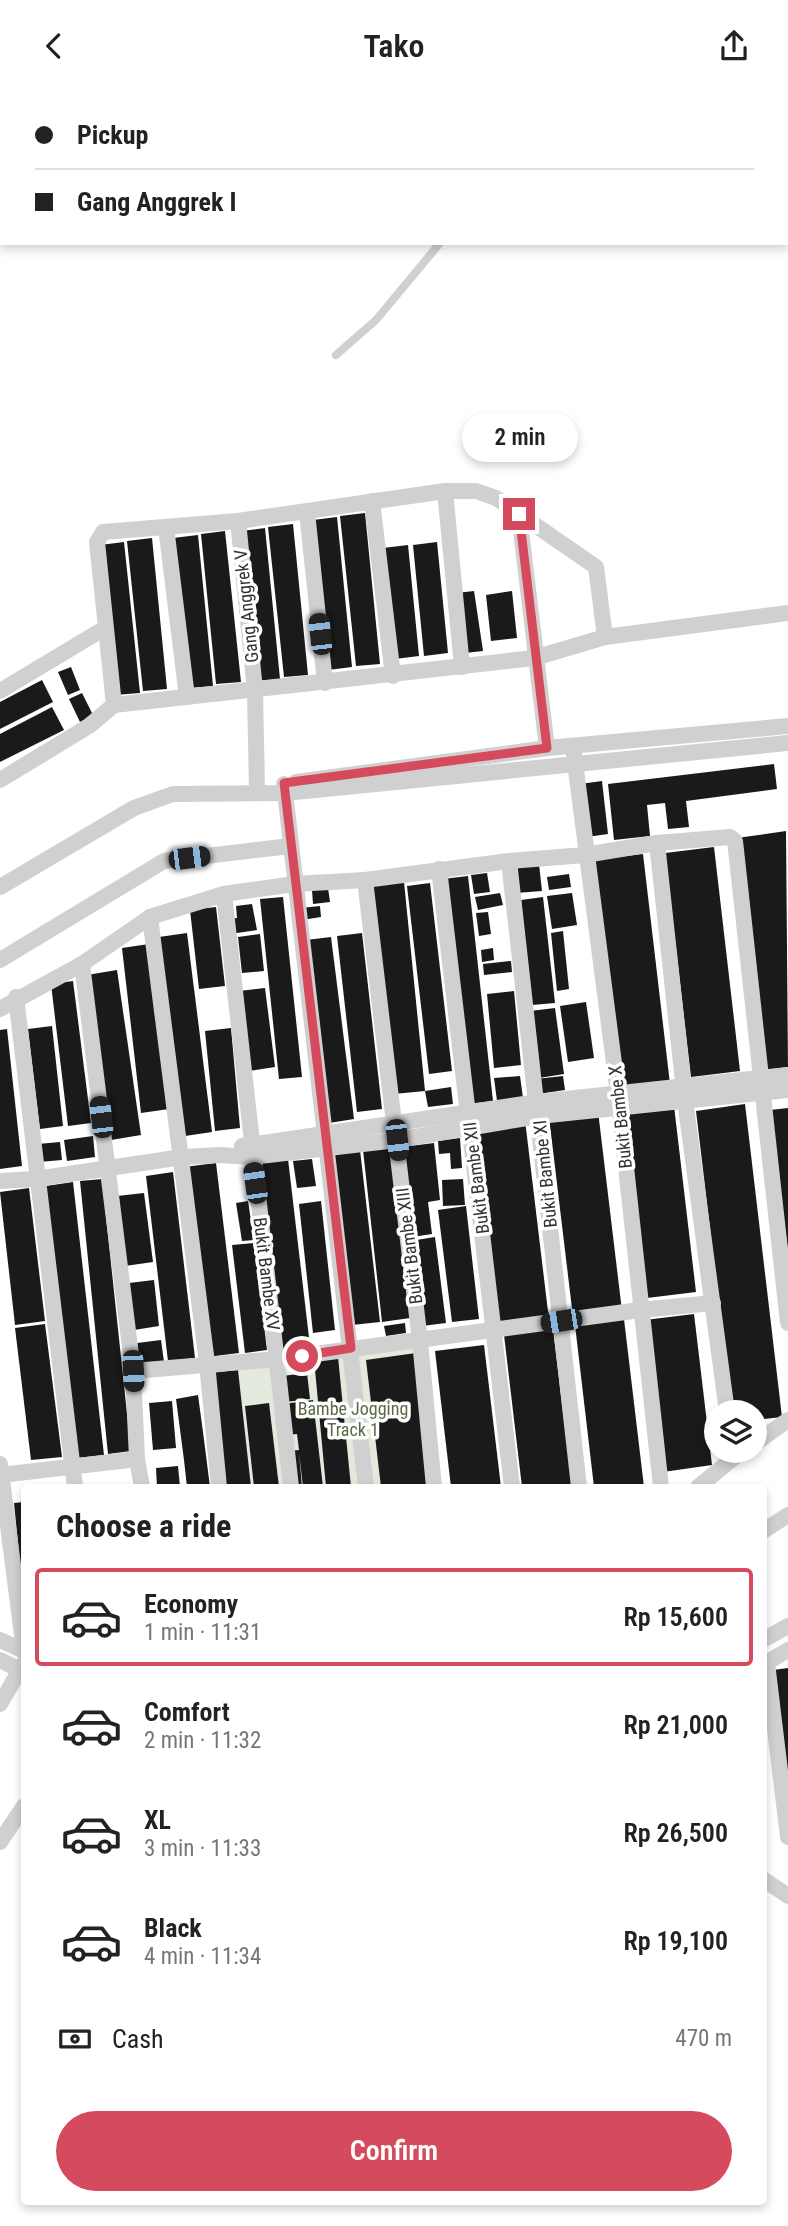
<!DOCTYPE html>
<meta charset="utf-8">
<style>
:root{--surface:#fff;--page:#f6f6f6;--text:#222;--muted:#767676;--line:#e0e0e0;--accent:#d54a5c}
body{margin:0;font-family:"Roboto Condensed",sans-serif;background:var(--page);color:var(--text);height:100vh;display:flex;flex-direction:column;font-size:26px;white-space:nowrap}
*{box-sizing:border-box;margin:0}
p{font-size:23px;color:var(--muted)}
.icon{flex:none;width:38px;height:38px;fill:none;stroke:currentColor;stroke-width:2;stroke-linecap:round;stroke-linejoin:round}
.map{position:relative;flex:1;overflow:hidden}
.sheet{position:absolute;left:21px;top:1393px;width:746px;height:721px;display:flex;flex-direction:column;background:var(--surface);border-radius:7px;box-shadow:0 4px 10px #0003}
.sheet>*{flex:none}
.hud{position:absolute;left:0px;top:0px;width:789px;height:154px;box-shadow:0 4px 10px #0003;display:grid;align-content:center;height:154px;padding:0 35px;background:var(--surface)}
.fabs{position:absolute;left:704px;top:1309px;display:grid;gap:14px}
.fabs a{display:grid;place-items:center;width:63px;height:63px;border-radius:50%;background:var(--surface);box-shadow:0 4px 10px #0003;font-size:35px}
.end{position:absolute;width:32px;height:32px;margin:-16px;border:9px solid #d54a5c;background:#fff;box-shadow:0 0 0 4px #fff}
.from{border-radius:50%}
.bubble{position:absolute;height:49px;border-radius:24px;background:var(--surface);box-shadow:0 4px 10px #0003;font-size:23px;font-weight:600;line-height:49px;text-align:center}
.car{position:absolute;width:21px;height:42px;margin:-21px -10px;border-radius:9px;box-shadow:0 0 5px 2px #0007;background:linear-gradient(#222 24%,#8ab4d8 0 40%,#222 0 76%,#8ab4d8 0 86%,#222 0)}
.hud b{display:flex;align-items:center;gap:24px;height:66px;font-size:26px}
.hud b+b{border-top:2px solid var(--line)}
.hud i{width:18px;height:18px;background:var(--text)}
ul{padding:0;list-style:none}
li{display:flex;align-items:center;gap:21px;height:98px;margin:0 14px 10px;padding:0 21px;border:4px solid transparent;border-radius:7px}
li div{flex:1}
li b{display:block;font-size:26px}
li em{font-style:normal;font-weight:600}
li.selected{border-color:var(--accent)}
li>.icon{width:63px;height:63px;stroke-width:1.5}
h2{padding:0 35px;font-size:32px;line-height:84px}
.pay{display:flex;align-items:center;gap:18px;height:77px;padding:0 35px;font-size:26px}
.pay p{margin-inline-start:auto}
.action{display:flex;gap:14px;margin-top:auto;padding:14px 35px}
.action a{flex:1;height:80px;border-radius:42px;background:var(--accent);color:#fff;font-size:28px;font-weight:600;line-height:80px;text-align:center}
header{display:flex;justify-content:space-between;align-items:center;height:91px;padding:0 35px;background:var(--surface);font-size:32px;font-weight:600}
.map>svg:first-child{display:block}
.green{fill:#e3e9dd}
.building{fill:#1a1a1a}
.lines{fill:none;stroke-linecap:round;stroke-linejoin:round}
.service{stroke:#d0d0d0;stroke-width:8}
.minor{stroke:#d0d0d0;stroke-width:16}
.route{stroke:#d54a5c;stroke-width:9}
.labels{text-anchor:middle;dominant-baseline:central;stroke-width:7;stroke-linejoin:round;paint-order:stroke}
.street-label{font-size:18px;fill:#333;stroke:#fff}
.park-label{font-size:18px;fill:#586b44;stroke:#fff}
</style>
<header><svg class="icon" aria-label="back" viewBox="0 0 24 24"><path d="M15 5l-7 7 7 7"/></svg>Tako<svg class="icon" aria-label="share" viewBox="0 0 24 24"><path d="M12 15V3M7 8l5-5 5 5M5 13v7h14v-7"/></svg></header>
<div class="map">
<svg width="788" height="2135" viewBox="0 0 788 2135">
<rect width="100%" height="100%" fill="#fff"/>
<!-- green -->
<polygon class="green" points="420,1250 434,1396 219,1396 207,1272"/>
<!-- building -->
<g class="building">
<polygon points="365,422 380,573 356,575 340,425"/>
<polygon points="337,426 352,576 328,579 313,429"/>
<polygon points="293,433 308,584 284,586 268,436"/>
<polygon points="265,437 280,588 256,590 241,440"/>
<polygon points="225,440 241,591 216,593 201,443"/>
<polygon points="198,444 213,595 189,597 173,447"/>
<polygon points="152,447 167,598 143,600 127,450"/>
<polygon points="124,451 140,602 115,604 100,454"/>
<polygon points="437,451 448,562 424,565 413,454"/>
<polygon points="408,454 419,565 395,568 383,457"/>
<polygon points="474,500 483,560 465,562 457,502"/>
<polygon points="512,500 517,547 491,550 486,504"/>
<polygon points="71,576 80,599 68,604 58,581"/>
<polygon points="42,589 53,611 0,638 0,611"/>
<polygon points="82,602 93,624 80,631 69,608"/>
<polygon points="52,616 64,639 0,671 0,643"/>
<polygon points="774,673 777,698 686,710 689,736 668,738 665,712 647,714 650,745 614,749 608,693"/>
<polygon points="602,690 608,743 587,746 580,693"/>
<polygon points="786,740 788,976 764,979 737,747"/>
<polygon points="714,756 740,980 691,986 665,762"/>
<polygon points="643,763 670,993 621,999 594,769"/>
<polygon points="539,773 542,800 516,802 513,775"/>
<polygon points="487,782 490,801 474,803 471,784"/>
<polygon points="569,783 571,796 549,799 547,786"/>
<polygon points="468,785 493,1010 468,1013 443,788"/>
<polygon points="404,791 425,1000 394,1003 373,794"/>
<polygon points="430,792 452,980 429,983 407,795"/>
<polygon points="328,797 330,811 313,813 312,799"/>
<polygon points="500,802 503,814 478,819 475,806"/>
<polygon points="572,802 577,834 552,838 547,805"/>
<polygon points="283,806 302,986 279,988 260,808"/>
<polygon points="543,806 555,912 532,914 521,809"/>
<polygon points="252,813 257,839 230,843 228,828 237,827 236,815"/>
<polygon points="320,815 321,826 302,829 301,817"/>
<polygon points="216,816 225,895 199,898 190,819"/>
<polygon points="488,821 491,843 479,845 476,822"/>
<polygon points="563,840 569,898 557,900 551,842"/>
<polygon points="187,842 212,1041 185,1045 159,846"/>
<polygon points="362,842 382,1018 357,1021 337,845"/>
<polygon points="260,843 264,880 242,882 238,846"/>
<polygon points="331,846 354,1028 329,1032 306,849"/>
<polygon points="149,853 169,1018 141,1022 122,857"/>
<polygon points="493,857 494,869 482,871 481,859"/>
<polygon points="511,870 512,881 484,884 483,873"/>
<polygon points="117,879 141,1044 111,1049 87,884"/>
<polygon points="73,890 91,1032 68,1035 51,893"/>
<polygon points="265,897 275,976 249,980 239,900"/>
<polygon points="514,900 521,974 494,977 487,903"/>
<polygon points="586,911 594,967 568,971 560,915"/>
<polygon points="555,917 564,983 539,987 530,920"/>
<polygon points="52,935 63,1035 40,1038 28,938"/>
<polygon points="231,937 240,1037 215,1040 205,940"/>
<polygon points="7,938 22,1075 0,1078 0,939"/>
<polygon points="520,985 523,1007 497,1010 494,987"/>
<polygon points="563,985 565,999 538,1003 536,988"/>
<polygon points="451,996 453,1013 428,1016 425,1000"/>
<polygon points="745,1013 782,1326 754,1329 754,1321 732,1321 696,1020"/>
<polygon points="674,1015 696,1201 647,1207 625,1022"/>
<polygon points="788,1017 788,1160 770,1019"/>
<polygon points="598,1020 622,1220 573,1226 549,1026"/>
<polygon points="525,1029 549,1229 500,1235 476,1035"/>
<polygon points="93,1045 95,1066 67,1070 64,1049"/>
<polygon points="460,1047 462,1077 451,1078 450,1062 439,1063 438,1050"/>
<polygon points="60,1051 62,1069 39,1071 38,1053"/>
<polygon points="434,1052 440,1109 428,1111 432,1143 412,1146 402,1056"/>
<polygon points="391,1056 410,1227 382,1231 363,1059"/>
<polygon points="360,1059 380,1231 352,1234 332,1062"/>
<polygon points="288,1068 310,1255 277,1259 256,1072"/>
<polygon points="312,1068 316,1095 297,1097 293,1070"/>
<polygon points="216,1072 239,1262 207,1266 184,1076"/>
<polygon points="173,1081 195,1267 168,1270 146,1085"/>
<polygon points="102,1088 131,1360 108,1363 80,1090"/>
<polygon points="463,1088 465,1114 443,1115 442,1089"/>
<polygon points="73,1091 104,1364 77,1367 46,1095"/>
<polygon points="29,1097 45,1230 15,1234 0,1101"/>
<polygon points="144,1102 153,1171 125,1175 117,1105"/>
<polygon points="248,1110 254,1149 242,1150 236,1112"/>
<polygon points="321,1110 335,1239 313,1242 299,1113"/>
<polygon points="466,1115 479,1228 452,1231 438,1119"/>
<polygon points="435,1146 446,1232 422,1235 410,1150"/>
<polygon points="254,1152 267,1259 245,1262 232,1154"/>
<polygon points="154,1189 159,1235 134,1239 129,1192"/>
<polygon points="694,1223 712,1374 663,1381 645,1229"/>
<polygon points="624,1228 644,1396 594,1396 575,1234"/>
<polygon points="405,1232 406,1242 386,1245 384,1235"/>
<polygon points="45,1233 62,1366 31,1369 15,1237"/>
<polygon points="553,1238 572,1396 522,1396 504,1244"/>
<polygon points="161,1249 164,1271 140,1274 137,1252"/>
<polygon points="484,1254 501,1396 451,1396 435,1260"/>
<polygon points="416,1262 431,1396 381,1396 366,1269"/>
<polygon points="338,1266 351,1396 326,1396 314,1268"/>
<polygon points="238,1279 251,1396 224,1396 211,1282"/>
<polygon points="307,1282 310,1308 285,1311 282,1285"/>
<polygon points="198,1304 203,1341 210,1396 187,1396 184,1369 176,1308"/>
<polygon points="313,1309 323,1396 303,1396 299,1362 302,1396 294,1396 290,1360 299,1359 297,1343 287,1344 284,1313"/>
<polygon points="172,1310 176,1357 153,1359 149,1312"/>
<polygon points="269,1312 279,1396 254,1396 245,1315"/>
<polygon points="178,1375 180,1396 157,1396 156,1377"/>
<polygon points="24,1411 24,1500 23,1501 14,1412"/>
<polygon points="788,1577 788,1688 773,1579"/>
</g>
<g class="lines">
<!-- service -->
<g class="service">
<polyline points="548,2 550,0"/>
<polyline points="336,264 376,229 440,152"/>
</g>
<!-- minor -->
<g class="minor">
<polyline points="445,400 462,576"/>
<polyline points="372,410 393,585"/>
<polyline points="307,421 325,592"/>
<polyline points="519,423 547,657"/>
<polyline points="238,430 255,599 257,700"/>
<polyline points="166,436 187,606"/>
<polyline points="0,600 105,537"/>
<polyline points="114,614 97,451 103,441 238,430 445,400 476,400 496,407 596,476 605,546"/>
<polyline points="573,656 618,1003 661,1396"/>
<polyline points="0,689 89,635 114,614 534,567 605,546 788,522"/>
<polyline points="296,691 547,657 788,635"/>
<polyline points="284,693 366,1396"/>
<polyline points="657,752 685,1009 727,1321"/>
<polyline points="509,770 579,1396"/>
<polyline points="439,778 512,1396"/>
<polyline points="365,789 420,1250 434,1396"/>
<polyline points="0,796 134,717 173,703 285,702 788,652"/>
<polyline points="224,803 291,1396"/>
<polyline points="150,826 207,1272 219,1396"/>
<polyline points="0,869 164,770 290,755"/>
<polyline points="82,873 133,1280 137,1368 142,1396"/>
<polyline points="16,906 75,1396"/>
<polyline points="0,918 82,873 150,826 224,803 294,793 365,789 509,770 585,764 657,752 730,746 735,750 788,1232"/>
<polyline points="242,1055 538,1011 788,984"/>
<polyline points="0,1090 36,1088 182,1066 220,1064 251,1066 397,1049 539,1025 788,999"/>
<polyline points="133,1280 278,1268 640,1219 713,1212"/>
<polyline points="754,1353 788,1329"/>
<polyline points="0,1373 24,1560"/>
<polyline points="1,1384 137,1368"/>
<polyline points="698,1396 742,1360"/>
<polyline points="763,1440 788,1424"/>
<polyline points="0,1549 24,1560"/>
<polyline points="763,1549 788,1535"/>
<polyline points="0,1569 24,1581"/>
<polyline points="767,1572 788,1746"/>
<polyline points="763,1574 788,1559"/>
<polyline points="0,1613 24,1572"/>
<polyline points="0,1751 24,1715"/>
<polyline points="763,1788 788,1805"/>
</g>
</g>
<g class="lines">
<!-- route -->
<polyline class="route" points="302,1265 351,1257 284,692 547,657 519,423"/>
</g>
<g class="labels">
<!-- street labels -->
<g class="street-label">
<text transform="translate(246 515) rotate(-96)">Gang Anggrek V</text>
<text transform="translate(620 1026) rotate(-96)">Bukit Bambe X</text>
<text transform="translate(545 1083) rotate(-96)">Bukit Bambe XI</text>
<text transform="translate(476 1087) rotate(-97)">Bukit Bambe XII</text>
<text transform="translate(409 1155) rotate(-97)">Bukit Bambe XIII</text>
<text transform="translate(267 1183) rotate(83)">Bukit Bambe XV</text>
</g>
<!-- park labels -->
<g class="park-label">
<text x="353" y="1317">Bambe Jogging<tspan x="353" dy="21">Track 1</tspan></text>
</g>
</g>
</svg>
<div class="fabs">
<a><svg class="icon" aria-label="layers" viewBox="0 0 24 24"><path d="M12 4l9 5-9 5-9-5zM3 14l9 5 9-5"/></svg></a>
</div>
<i class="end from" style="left:302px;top:1265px"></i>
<i class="end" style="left:519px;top:423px"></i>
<div class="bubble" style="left:462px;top:322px;width:116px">2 min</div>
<i class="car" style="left:320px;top:543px;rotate:354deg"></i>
<i class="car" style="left:189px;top:767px;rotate:83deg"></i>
<i class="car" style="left:101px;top:1026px;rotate:353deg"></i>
<i class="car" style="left:397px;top:1049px;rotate:174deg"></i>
<i class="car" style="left:255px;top:1092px;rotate:352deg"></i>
<i class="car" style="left:561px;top:1230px;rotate:261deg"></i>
<i class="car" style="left:133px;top:1280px;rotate:177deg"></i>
<div class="hud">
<b><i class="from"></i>Pickup</b>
<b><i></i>Gang Anggrek I</b>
</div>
<section class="sheet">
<h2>Choose a ride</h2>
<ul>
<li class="selected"><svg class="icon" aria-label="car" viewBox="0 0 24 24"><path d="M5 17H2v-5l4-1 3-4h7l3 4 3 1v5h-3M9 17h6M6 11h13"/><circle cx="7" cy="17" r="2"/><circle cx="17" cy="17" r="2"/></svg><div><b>Economy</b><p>1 min · 11:31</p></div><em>Rp 15,600</em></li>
<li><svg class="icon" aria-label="car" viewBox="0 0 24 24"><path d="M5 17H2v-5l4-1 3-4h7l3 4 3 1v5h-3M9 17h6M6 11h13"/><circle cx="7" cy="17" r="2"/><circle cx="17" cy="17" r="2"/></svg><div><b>Comfort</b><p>2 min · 11:32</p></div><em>Rp 21,000</em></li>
<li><svg class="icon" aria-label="car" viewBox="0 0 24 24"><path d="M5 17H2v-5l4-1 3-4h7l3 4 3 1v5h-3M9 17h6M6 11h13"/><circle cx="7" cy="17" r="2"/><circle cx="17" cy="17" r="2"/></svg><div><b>XL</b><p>3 min · 11:33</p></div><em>Rp 26,500</em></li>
<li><svg class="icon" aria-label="car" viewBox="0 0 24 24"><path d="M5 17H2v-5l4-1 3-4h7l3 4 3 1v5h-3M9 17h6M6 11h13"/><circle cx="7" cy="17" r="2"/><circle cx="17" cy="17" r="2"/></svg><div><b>Black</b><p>4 min · 11:34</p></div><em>Rp 19,100</em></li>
</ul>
<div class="pay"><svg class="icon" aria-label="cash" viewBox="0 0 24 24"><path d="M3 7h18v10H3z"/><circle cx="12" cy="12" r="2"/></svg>Cash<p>470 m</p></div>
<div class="action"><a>Confirm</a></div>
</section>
</div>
